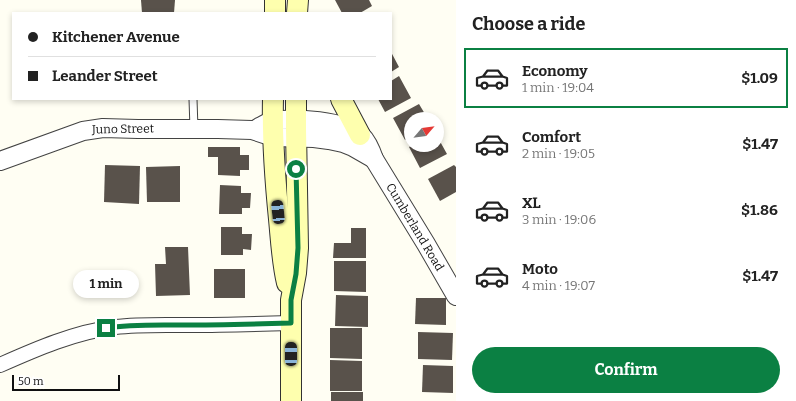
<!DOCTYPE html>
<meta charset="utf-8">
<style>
:root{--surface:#fff;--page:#f2f2f2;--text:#222;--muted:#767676;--line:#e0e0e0;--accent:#0b8043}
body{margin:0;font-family:Bitter,serif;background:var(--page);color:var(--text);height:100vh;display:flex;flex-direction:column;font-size:15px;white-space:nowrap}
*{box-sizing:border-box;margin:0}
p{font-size:13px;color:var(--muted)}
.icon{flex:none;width:22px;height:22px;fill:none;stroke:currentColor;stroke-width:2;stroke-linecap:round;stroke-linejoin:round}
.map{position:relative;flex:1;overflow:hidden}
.side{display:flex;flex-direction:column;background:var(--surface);width:340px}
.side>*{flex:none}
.banner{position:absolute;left:12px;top:12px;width:380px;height:88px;border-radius:0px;box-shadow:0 2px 6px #0003;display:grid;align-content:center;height:88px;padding:0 16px;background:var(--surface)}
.needle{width:26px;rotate:62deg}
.fabs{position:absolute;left:404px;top:112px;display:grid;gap:8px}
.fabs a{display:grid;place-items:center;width:40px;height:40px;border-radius:50%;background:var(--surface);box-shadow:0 2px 6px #0003;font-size:20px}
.scale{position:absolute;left:12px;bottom:10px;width:108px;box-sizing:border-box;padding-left:4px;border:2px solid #101010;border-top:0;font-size:11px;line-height:14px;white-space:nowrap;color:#101010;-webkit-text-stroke:3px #fff;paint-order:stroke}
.end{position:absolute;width:18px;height:18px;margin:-9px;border:5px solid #0b8043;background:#fff;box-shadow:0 0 0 2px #fff}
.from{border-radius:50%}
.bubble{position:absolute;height:28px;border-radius:14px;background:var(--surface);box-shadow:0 2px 6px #0003;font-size:13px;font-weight:700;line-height:28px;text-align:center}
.car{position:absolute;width:12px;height:24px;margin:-12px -6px;border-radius:5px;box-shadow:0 0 3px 1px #0007;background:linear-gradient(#222 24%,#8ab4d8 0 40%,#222 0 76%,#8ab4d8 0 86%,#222 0)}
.banner b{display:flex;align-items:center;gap:14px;height:38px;font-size:15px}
.banner b+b{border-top:1px solid var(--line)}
.banner i{width:10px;height:10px;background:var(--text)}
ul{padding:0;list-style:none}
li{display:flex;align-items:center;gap:12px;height:60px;margin:0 8px 6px;padding:0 8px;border:2px solid transparent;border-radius:0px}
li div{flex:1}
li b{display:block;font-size:15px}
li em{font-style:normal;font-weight:700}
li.on{border-color:var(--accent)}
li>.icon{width:36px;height:36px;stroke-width:1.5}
h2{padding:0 16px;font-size:18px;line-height:48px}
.action{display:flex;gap:8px;margin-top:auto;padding:8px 16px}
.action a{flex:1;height:46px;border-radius:24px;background:var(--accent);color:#fff;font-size:16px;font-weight:700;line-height:46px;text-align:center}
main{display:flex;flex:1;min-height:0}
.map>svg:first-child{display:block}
.building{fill:#59524b}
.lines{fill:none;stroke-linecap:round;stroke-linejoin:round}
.service-casing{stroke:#434343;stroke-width:9}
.minor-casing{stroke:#434343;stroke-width:16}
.tertiary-casing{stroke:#434343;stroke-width:20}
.secondary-casing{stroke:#323232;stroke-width:22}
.service{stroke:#fff;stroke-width:7}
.minor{stroke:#fff;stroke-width:14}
.tertiary{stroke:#fff;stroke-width:18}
.secondary{stroke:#feffae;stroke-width:20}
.route{stroke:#0b8043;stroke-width:5}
.labels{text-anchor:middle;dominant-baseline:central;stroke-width:4;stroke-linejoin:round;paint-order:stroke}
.street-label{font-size:12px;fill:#101010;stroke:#fff}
</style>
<main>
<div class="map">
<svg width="456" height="401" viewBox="0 0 456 401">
<rect width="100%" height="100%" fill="#fffef3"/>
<!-- building -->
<g class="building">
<polygon points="141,0 175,0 174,13 142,13"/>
<polygon points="335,0 369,0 372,6 360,13 342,13"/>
<polygon points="391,52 399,67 391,72"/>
<polygon points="399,76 411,98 385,112 378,99 391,99 391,81"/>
<polygon points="419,104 428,119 411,119 411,137 405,140 393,118"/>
<polygon points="437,136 447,154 420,168 409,147 412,145 437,145"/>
<polygon points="208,147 240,147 240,155 249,155 249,170 240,170 240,176 218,175 218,157 208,157"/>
<polygon points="105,165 140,166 139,204 104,202"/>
<polygon points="454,165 456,167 456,192 440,201 428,179"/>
<polygon points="180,166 180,202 147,202 146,167"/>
<polygon points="220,185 241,186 241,193 251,193 250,208 242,208 242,214 219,214"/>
<polygon points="221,227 242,227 242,234 252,234 251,250 243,249 243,255 221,255"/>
<polygon points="351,228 366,228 366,258 333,258 334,243 351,243"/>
<polygon points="165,247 188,247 190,295 156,296 155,264 166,264"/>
<polygon points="334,261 366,261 366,292 334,291"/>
<rect x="214" y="269" width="31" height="29"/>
<polygon points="336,295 368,296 368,327 335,326"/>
<polygon points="416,298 446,298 446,325 415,324"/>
<polygon points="330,328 362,328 362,359 330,358"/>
<polygon points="418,332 453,333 452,360 418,359"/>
<polygon points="330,360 362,361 362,391 330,391"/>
<polygon points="423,365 453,366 453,393 422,392"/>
<rect x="331" y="392" width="32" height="9"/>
</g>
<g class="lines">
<defs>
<polyline id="service" points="193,99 194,129"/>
<path id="minor" d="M0,365c36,-16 75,-33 115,-38 25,-3 51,-2 76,-2 33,0 67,-1 100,-2"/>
<g id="tertiary">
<path d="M259,127c5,-2 10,-6 14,-6 22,-4 71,0 88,14 7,7 10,15 13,24l52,85 30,52"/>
<polyline points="0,161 83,131 103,128 138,129 218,129 252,130 273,137 314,138 329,140 343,143 353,147 374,159"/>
</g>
<g id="secondary">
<polyline points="275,13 275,0"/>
<polyline points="297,13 298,0"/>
<path d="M273,99c-1,40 2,80 6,120 2,21 3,43 8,64"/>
<polyline points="341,99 360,135"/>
<polyline points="291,401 291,300 296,273 298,248 296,129 296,99"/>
</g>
</defs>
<!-- service casing -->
<use href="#service" class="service-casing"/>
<!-- minor casing -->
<use href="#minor" class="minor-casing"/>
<!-- tertiary casing -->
<use href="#tertiary" class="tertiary-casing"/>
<!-- secondary casing -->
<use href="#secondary" class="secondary-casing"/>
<!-- service -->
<use href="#service" class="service"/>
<!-- minor -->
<use href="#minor" class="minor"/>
<!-- tertiary -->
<use href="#tertiary" class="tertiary"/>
<!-- secondary -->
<use href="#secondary" class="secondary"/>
</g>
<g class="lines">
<!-- route -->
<path class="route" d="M106,328c25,-4 52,-3 77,-3 36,0 72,-1 108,-2v-23l5,-26 2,-26 -2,-79"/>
</g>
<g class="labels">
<!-- street labels -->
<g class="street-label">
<text transform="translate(123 129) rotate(-1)">Juno Street</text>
<text transform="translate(415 227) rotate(59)">Cumberland Road</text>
</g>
</g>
</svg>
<div class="fabs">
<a><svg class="needle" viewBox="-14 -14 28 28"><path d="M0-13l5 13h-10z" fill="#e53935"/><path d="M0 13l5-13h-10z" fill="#767676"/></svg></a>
</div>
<div class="scale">50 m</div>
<i class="end from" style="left:296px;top:169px"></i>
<i class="end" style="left:106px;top:328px"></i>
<div class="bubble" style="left:73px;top:270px;width:66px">1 min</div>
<i class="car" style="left:278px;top:212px;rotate:354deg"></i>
<i class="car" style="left:291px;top:354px;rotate:0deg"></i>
<div class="banner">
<b><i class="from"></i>Kitchener Avenue</b>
<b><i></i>Leander Street</b>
</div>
</div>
<section class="side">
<h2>Choose a ride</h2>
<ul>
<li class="on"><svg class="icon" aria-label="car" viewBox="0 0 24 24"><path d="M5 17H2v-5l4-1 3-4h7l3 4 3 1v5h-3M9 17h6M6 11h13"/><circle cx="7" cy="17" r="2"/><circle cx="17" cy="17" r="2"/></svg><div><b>Economy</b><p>1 min · 19:04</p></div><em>$1.09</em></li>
<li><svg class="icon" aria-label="car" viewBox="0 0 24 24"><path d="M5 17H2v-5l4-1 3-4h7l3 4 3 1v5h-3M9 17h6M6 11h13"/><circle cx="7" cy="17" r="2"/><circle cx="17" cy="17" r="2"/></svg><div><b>Comfort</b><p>2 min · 19:05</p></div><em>$1.47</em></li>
<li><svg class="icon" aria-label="car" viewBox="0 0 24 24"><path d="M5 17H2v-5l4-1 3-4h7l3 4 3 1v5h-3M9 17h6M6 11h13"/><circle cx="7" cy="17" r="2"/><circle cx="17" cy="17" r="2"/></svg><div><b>XL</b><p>3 min · 19:06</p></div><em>$1.86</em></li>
<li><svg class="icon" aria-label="car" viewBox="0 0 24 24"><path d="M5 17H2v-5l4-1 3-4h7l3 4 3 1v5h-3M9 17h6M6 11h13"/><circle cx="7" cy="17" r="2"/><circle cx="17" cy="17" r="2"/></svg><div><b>Moto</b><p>4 min · 19:07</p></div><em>$1.47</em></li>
</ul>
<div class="action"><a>Confirm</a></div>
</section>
</main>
